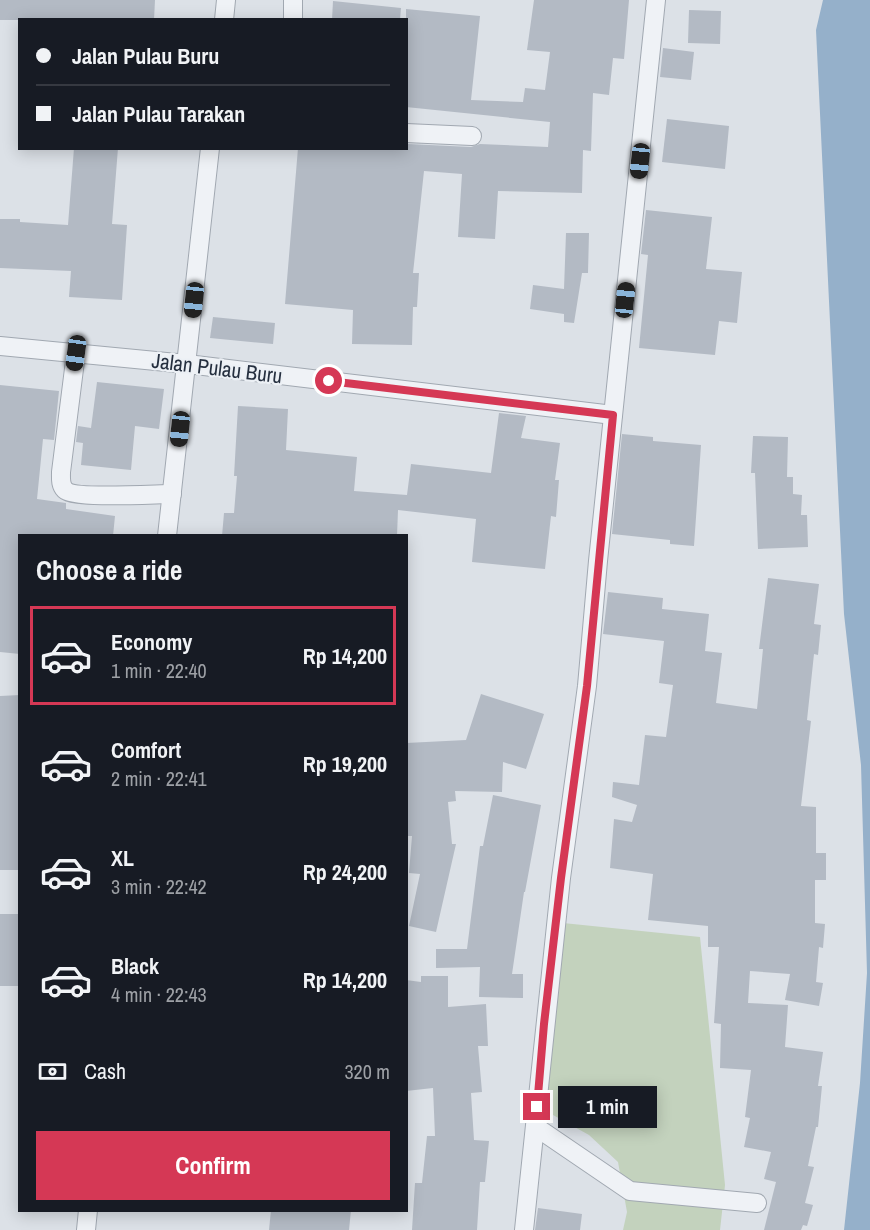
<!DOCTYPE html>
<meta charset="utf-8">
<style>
:root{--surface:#171b24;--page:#20242c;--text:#f1f3f6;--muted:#9ea1a6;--line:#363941;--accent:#d53855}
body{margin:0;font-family:"Archivo Narrow",sans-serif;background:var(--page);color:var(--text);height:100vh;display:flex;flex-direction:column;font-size:22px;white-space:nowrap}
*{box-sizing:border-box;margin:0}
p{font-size:20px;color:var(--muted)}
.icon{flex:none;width:33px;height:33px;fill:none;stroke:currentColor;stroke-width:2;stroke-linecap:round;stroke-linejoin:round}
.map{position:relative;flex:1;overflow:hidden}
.side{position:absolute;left:18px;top:534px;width:390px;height:678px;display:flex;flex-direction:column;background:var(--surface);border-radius:0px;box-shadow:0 3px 15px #0003}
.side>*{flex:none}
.guide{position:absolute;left:18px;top:18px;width:390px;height:132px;border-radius:0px;box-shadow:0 3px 15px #0003;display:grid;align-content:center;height:132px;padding:0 18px;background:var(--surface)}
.end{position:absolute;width:27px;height:27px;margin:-14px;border:8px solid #d53855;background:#fff;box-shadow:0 0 0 3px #fff}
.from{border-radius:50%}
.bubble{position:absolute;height:42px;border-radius:0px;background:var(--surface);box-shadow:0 3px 15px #0003;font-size:20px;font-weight:700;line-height:42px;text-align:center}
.car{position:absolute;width:18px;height:36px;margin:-18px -9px;border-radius:8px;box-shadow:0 0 4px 2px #0007;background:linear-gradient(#222 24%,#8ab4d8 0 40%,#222 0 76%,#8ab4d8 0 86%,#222 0)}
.guide b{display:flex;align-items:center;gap:21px;height:57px;font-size:22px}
.guide b+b{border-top:2px solid var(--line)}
.guide i{width:15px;height:15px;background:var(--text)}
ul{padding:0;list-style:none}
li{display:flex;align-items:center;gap:18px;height:99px;margin:0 12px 9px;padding:0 6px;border:3px solid transparent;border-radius:0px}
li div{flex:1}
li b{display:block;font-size:22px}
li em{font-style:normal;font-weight:700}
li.active{border-color:var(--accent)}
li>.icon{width:54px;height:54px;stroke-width:1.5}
h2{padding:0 18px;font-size:27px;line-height:72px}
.pay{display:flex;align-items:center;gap:15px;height:66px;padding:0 18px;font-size:22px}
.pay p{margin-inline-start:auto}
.cta{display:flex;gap:12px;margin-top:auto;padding:12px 18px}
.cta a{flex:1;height:69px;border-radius:0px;background:var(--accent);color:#fff;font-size:24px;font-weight:700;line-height:69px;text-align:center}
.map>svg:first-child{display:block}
.green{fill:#c3d2bd}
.water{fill:#95b0ca}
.building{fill:#b3bac4}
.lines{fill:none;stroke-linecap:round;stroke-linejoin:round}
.street-casing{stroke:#a1a8b1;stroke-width:20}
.street{stroke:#eff2f6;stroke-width:18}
.route{stroke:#d53855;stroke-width:8}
.labels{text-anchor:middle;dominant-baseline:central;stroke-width:4.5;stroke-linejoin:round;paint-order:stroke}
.street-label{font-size:21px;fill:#252f3f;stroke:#ecf0f5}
</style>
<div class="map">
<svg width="870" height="1230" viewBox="0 0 870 1230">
<rect width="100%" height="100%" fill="#dce1e7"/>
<!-- green -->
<polygon class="green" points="563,923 700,937 725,1185 720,1230 623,1230 627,1212 618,1162 589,1135 544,1110"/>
<!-- water -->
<polygon class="water" points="823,0 870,0 870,1230 844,1230 860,1083 867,973 861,765 844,614 816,30"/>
<!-- building -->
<g class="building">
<polygon points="0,0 155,0 154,20 0,20"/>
<polygon points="534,0 629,0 624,59 613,58 609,95 593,93 591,151 583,150 582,193 498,191 495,239 458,237 462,174 424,171 413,273 419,273 417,307 413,307 412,345 352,344 353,310 285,304 298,148 408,148 408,144 471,147 480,144 548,147 550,122 406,107 406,9 480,16 471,100 523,102 525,88 545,90 550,52 527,50"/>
<polygon points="333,1 401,8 400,20 332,20"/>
<polygon points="689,10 721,11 720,44 688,43"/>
<polygon points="663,48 694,52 691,80 660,77"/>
<polygon points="667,119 729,126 725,169 662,162"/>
<polygon points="74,148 118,148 112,224 127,225 122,300 69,297 71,271 0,268 0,219 20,219 20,222 68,225"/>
<polygon points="646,210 712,217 706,269 742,272 737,323 719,321 715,355 639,348 648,255 641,254"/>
<polygon points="566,233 589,233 588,273 582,273 574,323 564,322 564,314 530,309 533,285 564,289"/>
<polygon points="213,317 275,323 273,344 210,338"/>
<polygon points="97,382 164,389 159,429 135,426 131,470 81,465 83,443 76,442 78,426 91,428"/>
<polygon points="0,385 59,391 54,440 43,439 37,499 66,503 66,509 115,516 113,536 20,536 20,654 0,652"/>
<polygon points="238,406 288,409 286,450 357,457 354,491 407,495 411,464 491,473 499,413 526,416 521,438 560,443 555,480 559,480 556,517 551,516 545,569 472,562 476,519 398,510 397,536 222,536 224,513 234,513 237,476 234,476"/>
<polygon points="622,434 653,437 653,441 701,445 694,546 670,544 670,540 612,534"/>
<polygon points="753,436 788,437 787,477 793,477 793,494 802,495 801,515 807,515 808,547 758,549 755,473 751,473"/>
<polygon points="768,578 819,584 814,624 821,625 818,655 814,654 807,720 811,721 801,806 816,807 816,853 826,853 826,880 815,880 815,923 825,924 823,948 819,947 816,982 823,983 819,1006 785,1000 790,974 750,971 748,1003 788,1005 785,1047 823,1052 818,1086 822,1086 818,1127 816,1127 808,1166 814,1167 805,1203 813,1205 807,1226 803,1225 801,1230 764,1230 776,1182 764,1179 771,1152 744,1147 750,1118 745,1117 751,1070 720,1068 721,1024 714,1023 719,947 708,947 708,926 648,920 653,874 610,868 614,819 632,822 637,805 612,797 613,782 639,785 645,735 666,737 673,685 659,683 664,641 603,634 608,592 663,598 662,609 709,614 705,651 722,653 716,703 757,709 763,649 759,649"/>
<polygon points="481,694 544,714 526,769 503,762 502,792 455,791 456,801 448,802 452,844 456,844 436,932 409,926 420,874 409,873 412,836 408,836 406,821 406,743 466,740"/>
<polygon points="20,695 20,870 0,870 0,696"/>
<polygon points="493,795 541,805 525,892 524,892 512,974 523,974 523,998 479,997 480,967 436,968 436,949 467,949 480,846 483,846"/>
<rect x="0" y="914" width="20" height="72"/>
<polygon points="421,976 448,976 448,1007 486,1004 488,1046 478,1046 482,1092 471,1093 474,1140 489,1141 485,1182 480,1182 477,1230 412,1230 415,1183 422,1183 427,1136 435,1136 433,1088 406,1091 406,980 421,982"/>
<polygon points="538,1208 582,1214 580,1230 535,1230"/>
<polygon points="271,1210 351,1210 349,1230 269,1230"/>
</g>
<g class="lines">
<defs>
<g id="street">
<polyline points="224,20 226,0"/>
<polyline points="293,20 293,0"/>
<polyline points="406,133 472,136"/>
<polyline points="0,346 187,364 613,415"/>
<path d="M76,353l-15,119c0,6 -1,13 4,18 9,9 90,4 107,4"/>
<polyline points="167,536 210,148"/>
<polyline points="536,1127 630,1191 757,1203"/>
<polyline points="86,1230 88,1210"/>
<polyline points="524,1230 561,878 587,686 598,561 656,0"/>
</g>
</defs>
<!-- street casing -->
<use href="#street" class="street-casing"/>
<!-- street -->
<use href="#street" class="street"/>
</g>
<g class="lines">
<!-- route -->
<polyline class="route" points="329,381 613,415 587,686 561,878 544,1024 537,1107"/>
</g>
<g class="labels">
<!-- street labels -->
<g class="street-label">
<text transform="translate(217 368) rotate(7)">Jalan Pulau Buru</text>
</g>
</g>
</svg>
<i class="end from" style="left:329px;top:381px"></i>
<i class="end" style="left:537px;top:1107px"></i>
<div class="bubble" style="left:558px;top:1086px;width:99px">1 min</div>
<i class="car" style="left:640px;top:161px;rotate:186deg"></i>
<i class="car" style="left:194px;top:300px;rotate:186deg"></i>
<i class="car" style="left:625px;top:300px;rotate:6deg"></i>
<i class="car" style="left:76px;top:353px;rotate:188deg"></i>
<i class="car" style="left:180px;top:429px;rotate:186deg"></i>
<div class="guide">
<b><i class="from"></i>Jalan Pulau Buru</b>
<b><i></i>Jalan Pulau Tarakan</b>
</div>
<section class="side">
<h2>Choose a ride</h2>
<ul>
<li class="active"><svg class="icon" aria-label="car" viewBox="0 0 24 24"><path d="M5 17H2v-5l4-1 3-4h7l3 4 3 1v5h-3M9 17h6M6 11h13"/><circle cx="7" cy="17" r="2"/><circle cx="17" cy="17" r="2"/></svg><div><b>Economy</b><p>1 min · 22:40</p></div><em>Rp 14,200</em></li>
<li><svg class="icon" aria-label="car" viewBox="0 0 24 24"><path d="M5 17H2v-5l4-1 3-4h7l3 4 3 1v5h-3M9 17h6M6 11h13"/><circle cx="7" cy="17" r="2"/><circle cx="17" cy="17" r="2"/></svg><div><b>Comfort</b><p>2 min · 22:41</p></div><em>Rp 19,200</em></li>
<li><svg class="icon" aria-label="car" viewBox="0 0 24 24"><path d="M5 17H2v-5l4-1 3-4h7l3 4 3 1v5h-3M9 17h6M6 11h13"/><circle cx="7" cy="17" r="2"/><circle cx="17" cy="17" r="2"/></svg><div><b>XL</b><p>3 min · 22:42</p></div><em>Rp 24,200</em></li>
<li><svg class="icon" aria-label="car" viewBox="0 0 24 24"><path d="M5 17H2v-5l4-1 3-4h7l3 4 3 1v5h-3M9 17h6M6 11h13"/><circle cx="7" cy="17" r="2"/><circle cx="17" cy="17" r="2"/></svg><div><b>Black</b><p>4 min · 22:43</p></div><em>Rp 14,200</em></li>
</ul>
<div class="pay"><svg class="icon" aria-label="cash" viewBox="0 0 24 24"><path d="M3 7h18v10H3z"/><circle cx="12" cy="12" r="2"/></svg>Cash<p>320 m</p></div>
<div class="cta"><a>Confirm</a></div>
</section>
</div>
